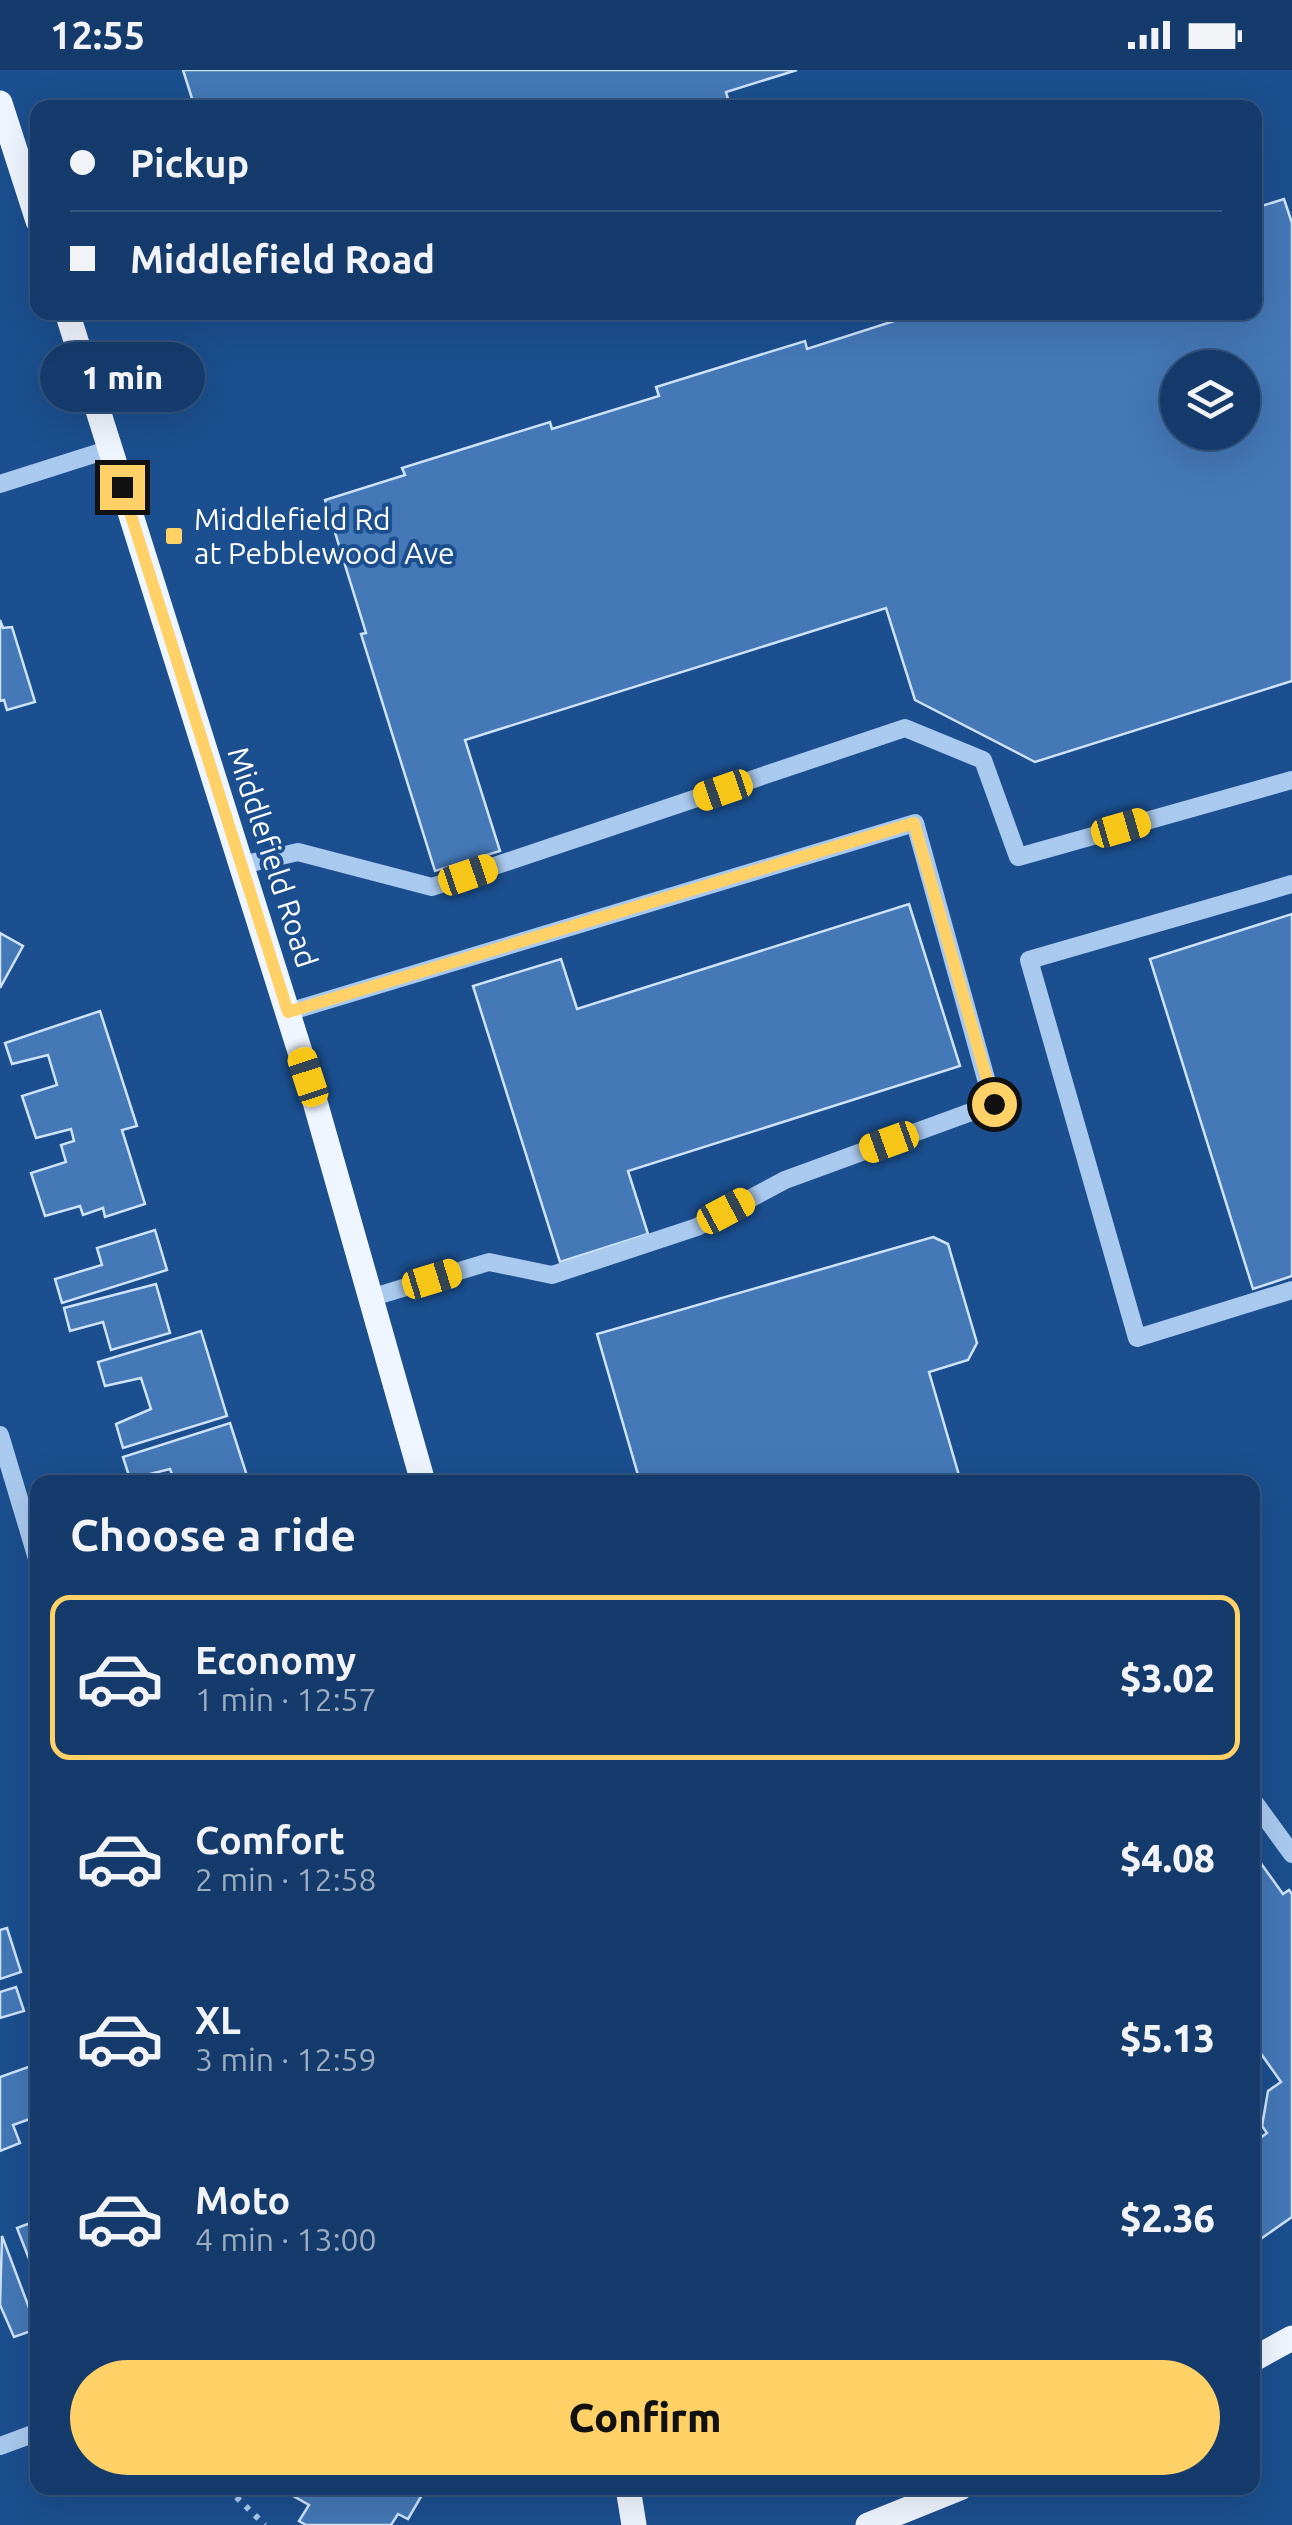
<!DOCTYPE html>
<meta charset="utf-8">
<style>
:root{--surface:#143b6b;--page:#1d4271;--text:#f1f3f6;--muted:#9dadc1;--line:#33557e;--accent:#ffd166}
body{margin:0;font-family:Ubuntu,sans-serif;background:var(--page);color:var(--text);height:100vh;display:flex;flex-direction:column;font-size:38px;white-space:nowrap}
*{box-sizing:border-box;margin:0}
p{font-size:32px;color:var(--muted)}
.icon{flex:none;width:55px;height:55px;fill:none;stroke:currentColor;stroke-width:2;stroke-linecap:round;stroke-linejoin:round}
.map{position:relative;flex:1;overflow:hidden}
.details{position:absolute;left:30px;top:1405px;width:1230px;height:1020px;display:flex;flex-direction:column;background:var(--surface);border-radius:20px;box-shadow:0 10px 40px #0002,0 0 0 2px var(--line)}
.details>*{flex:none}
.banner{position:absolute;left:30px;top:30px;width:1232px;height:220px;border-radius:20px;box-shadow:0 10px 40px #0002,0 0 0 2px var(--line);display:grid;align-content:center;height:220px;padding:0 40px;background:var(--surface)}
.controls{position:absolute;left:1160px;top:280px;display:grid;gap:20px}
.controls a{display:grid;place-items:center;width:100px;height:100px;border-radius:50%;background:var(--surface);box-shadow:0 10px 40px #0002,0 0 0 2px var(--line);font-size:50px}
.end{position:absolute;width:45px;height:45px;margin:-22px;border:12px solid #ffd166;background:#111;box-shadow:0 0 0 5px #111}
.from{border-radius:50%}
.bubble{position:absolute;height:70px;border-radius:35px;background:var(--surface);box-shadow:0 10px 40px #0002,0 0 0 2px var(--line);font-size:32px;font-weight:800;line-height:70px;text-align:center}
.car{position:absolute;width:30px;height:60px;margin:-30px -15px;border-radius:12px;box-shadow:0 0 8px 2px #0007;background:linear-gradient(#f5c518 24%,#345 0 40%,#f5c518 0 76%,#345 0 86%,#f5c518 0)}
.banner b{display:flex;align-items:center;gap:35px;height:95px;font-size:38px}
.banner b+b{border-top:2px solid var(--line)}
.banner i{width:25px;height:25px;background:var(--text)}
ul{padding:0;list-style:none}
li{display:flex;align-items:center;gap:30px;height:165px;margin:0 20px 15px;padding:0 20px;border:5px solid transparent;border-radius:20px}
li div{flex:1}
li b{display:block;font-size:38px}
li em{font-style:normal;font-weight:800}
li.active{border-color:var(--accent)}
li>.icon{width:90px;height:90px;stroke-width:1.5}
h2{padding:0 40px;font-size:45px;line-height:120px}
.primary-button{display:flex;gap:20px;margin-top:auto;padding:20px 40px}
.primary-button a{flex:1;height:115px;border-radius:60px;background:var(--accent);color:#111;font-size:40px;font-weight:800;line-height:115px;text-align:center}
.status{display:flex;justify-content:space-between;align-items:center;height:70px;padding:0 50px;background:var(--surface);direction:ltr}
.status svg{height:28px;fill:currentColor}
.map>svg:first-child{display:block}
.building{fill:#4478b7;stroke:#cfe3fa;stroke-width:2.5;fill-rule:evenodd}
.lines{fill:none;stroke-linecap:round;stroke-linejoin:round}
.path{stroke:#a9c9ee;stroke-width:6;stroke-dasharray:5 8;stroke-linecap:butt}
.minor{stroke:#a9c9ee;stroke-width:18}
.major{stroke:#f0f6ff;stroke-width:25}
.route{stroke:#ffd166;stroke-width:12}
.poi-dot{fill:#ffd166;stroke:#1b4f8f;stroke-width:4}
.labels{text-anchor:middle;dominant-baseline:central;stroke-width:8;stroke-linejoin:round;paint-order:stroke}
.poi-label{font-size:30px;fill:#fff;stroke:#1b4f8f;text-anchor:start}
.street-label{font-size:30px;fill:#fff;stroke:#1b4f8f}
</style>
<div class="status"><b>12:55</b><svg viewBox="0 0 49 12"><path d="M0 12V9h3v3zM5 12V6h3v6zM10 12V3h3v9zM15 12V0h3v12zM26 1h20v11H26zM47 4h2v5h-2z"/></svg></div>
<div class="map">
<svg width="1292" height="2455" viewBox="0 0 1292 2455">
<rect width="100%" height="100%" fill="#1b4f8f"/>
<!-- building -->
<g class="building">
<polygon points="183,0 797,0 726,22 728,29 702,38 195,38"/>
<path d="M1284,129l8,24v458l-257,81 -120,-62 -29,-92 -421,132 35,111 -65,20 -74,-237 5,-1 -41,-133 80,-25 -3,-7 148,-46 2,7 107,-33 -3,-9 149,-46 2,8 115,-37h333v-104zM1178,298h64v64h-64z"/>
<polygon points="0,550 3,558 12,557 35,632 7,640 4,630 0,631"/>
<polygon points="909,834 960,996 628,1101 648,1164 560,1192 473,916 561,889 577,939"/>
<polygon points="1292,844 1292,1206 1253,1219 1150,889"/>
<polygon points="0,863 23,876 0,918"/>
<polygon points="100,941 137,1056 122,1060 145,1134 105,1147 103,1138 83,1145 80,1136 45,1146 31,1103 66,1092 61,1075 74,1071 71,1059 36,1068 22,1026 57,1015 48,985 12,994 5,973"/>
<polygon points="155,1160 167,1200 62,1233 55,1209 102,1195 97,1178"/>
<polygon points="933,1167 948,1174 977,1273 968,1290 929,1302 961,1412 640,1412 597,1264"/>
<polygon points="156,1214 170,1263 111,1280 103,1252 70,1261 64,1238"/>
<polygon points="201,1261 227,1346 123,1378 116,1354 151,1339 141,1308 105,1316 98,1292"/>
<polygon points="230,1353 249,1412 175,1412 170,1399 130,1409 123,1387"/>
<polygon points="1252,1781 1283,1824 1289,1820 1292,1824 1292,2147 1252,2175 1252,2074 1267,2063 1262,2056 1268,2021 1281,2012 1252,1971"/>
<polygon points="7,1858 21,1902 0,1909 0,1860"/>
<polygon points="16,1917 24,1941 0,1948 0,1922"/>
<polygon points="31,1996 38,2014 38,2046 13,2055 20,2073 0,2081 0,2007"/>
<polygon points="38,2150 38,2212 17,2158"/>
<polygon points="2,2166 37,2259 14,2267 0,2235"/>
<polygon points="279,2418 410,2418 422,2425 408,2449 398,2444 391,2455 306,2455 299,2451 309,2435"/>
</g>
<g class="lines">
<!-- path -->
<polyline class="path" points="227,2418 265,2455"/>
<!-- minor -->
<g class="minor">
<polyline points="0,414 110,379"/>
<polyline points="242,795 298,782 432,817 905,658 983,690 1018,787 1292,710"/>
<polyline points="1292,814 1029,890 1137,1268 1292,1220"/>
<polyline points="288,942 915,753 993,1034 785,1110 697,1157 552,1205 489,1192 370,1228"/>
<polyline points="0,1365 38,1492"/>
<polyline points="1252,1729 1292,1784"/>
<polyline points="0,2376 38,2362"/>
</g>
<!-- major -->
<g class="major">
<polyline points="0,33 38,151"/>
<polyline points="67,242 308,1007 423,1412"/>
<polyline points="1252,2290 1292,2268"/>
<polyline points="628,2418 634,2455"/>
<polyline points="868,2455 960,2418"/>
</g>
</g>
<g class="lines">
<!-- route -->
<polyline class="route" points="122,417 288,942 914,753 994,1034"/>
</g>
<!-- markers -->
<rect class="poi-dot" x="164" y="456" width="20" height="20" rx="5"/>
<g class="labels">
<!-- poi labels -->
<g class="poi-label">
<text x="194" y="449">Middlefield Rd<tspan x="194" dy="34">at Pebblewood Ave</tspan></text>
</g>
<!-- street labels -->
<g class="street-label">
<text transform="translate(273 787) rotate(72)">Middlefield Road</text>
</g>
</g>
</svg>
<div class="controls">
<a><svg class="icon" aria-label="layers" viewBox="0 0 24 24"><path d="M12 4l9 5-9 5-9-5zM3 14l9 5 9-5"/></svg></a>
</div>
<i class="end from" style="left:994px;top:1034px"></i>
<i class="end" style="left:122px;top:417px"></i>
<div class="bubble" style="left:40px;top:272px;width:165px">1 min</div>
<i class="car" style="left:723px;top:720px;rotate:251deg"></i>
<i class="car" style="left:1121px;top:758px;rotate:74deg"></i>
<i class="car" style="left:468px;top:805px;rotate:71deg"></i>
<i class="car" style="left:308px;top:1007px;rotate:342deg"></i>
<i class="car" style="left:889px;top:1072px;rotate:250deg"></i>
<i class="car" style="left:726px;top:1141px;rotate:62deg"></i>
<i class="car" style="left:432px;top:1209px;rotate:73deg"></i>
<div class="banner">
<b><i class="from"></i>Pickup</b>
<b><i></i>Middlefield Road</b>
</div>
<section class="details">
<h2>Choose a ride</h2>
<ul>
<li class="active"><svg class="icon" aria-label="car" viewBox="0 0 24 24"><path d="M5 17H2v-5l4-1 3-4h7l3 4 3 1v5h-3M9 17h6M6 11h13"/><circle cx="7" cy="17" r="2"/><circle cx="17" cy="17" r="2"/></svg><div><b>Economy</b><p>1 min · 12:57</p></div><em>$3.02</em></li>
<li><svg class="icon" aria-label="car" viewBox="0 0 24 24"><path d="M5 17H2v-5l4-1 3-4h7l3 4 3 1v5h-3M9 17h6M6 11h13"/><circle cx="7" cy="17" r="2"/><circle cx="17" cy="17" r="2"/></svg><div><b>Comfort</b><p>2 min · 12:58</p></div><em>$4.08</em></li>
<li><svg class="icon" aria-label="car" viewBox="0 0 24 24"><path d="M5 17H2v-5l4-1 3-4h7l3 4 3 1v5h-3M9 17h6M6 11h13"/><circle cx="7" cy="17" r="2"/><circle cx="17" cy="17" r="2"/></svg><div><b>XL</b><p>3 min · 12:59</p></div><em>$5.13</em></li>
<li><svg class="icon" aria-label="car" viewBox="0 0 24 24"><path d="M5 17H2v-5l4-1 3-4h7l3 4 3 1v5h-3M9 17h6M6 11h13"/><circle cx="7" cy="17" r="2"/><circle cx="17" cy="17" r="2"/></svg><div><b>Moto</b><p>4 min · 13:00</p></div><em>$2.36</em></li>
</ul>
<div class="primary-button"><a>Confirm</a></div>
</section>
</div>
